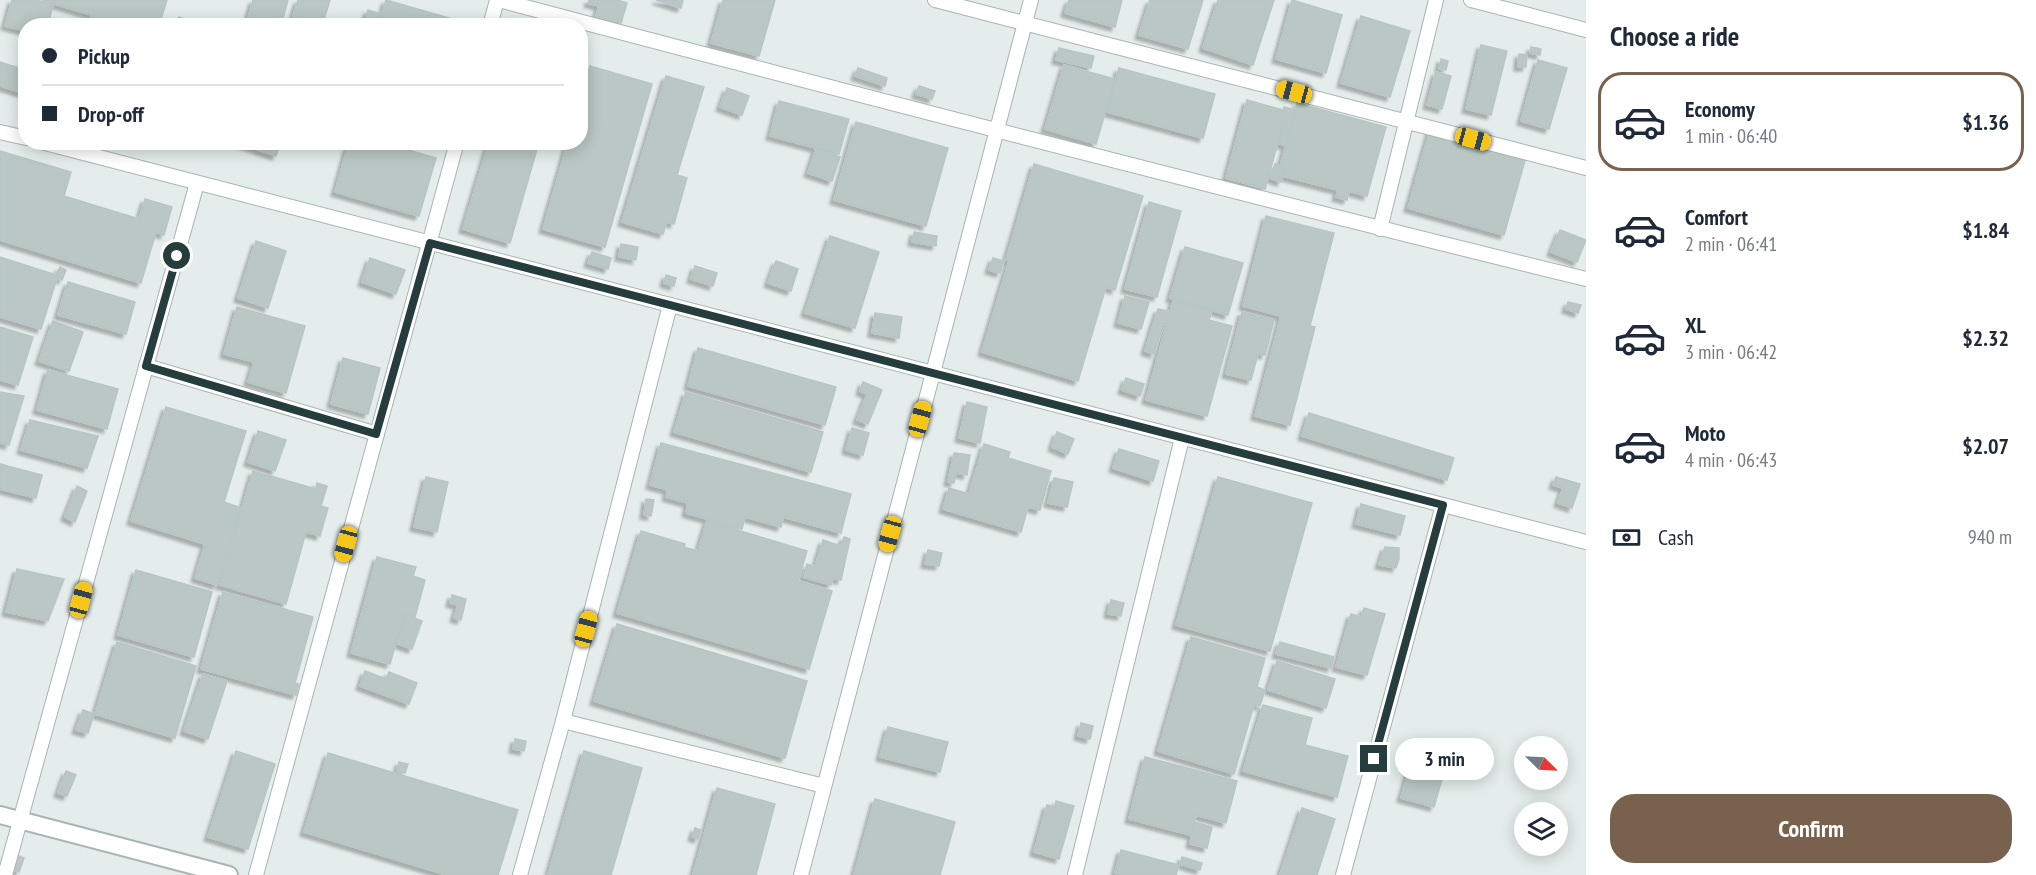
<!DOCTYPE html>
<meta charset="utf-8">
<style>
:root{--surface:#fff;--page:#f2f2f3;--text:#1f2937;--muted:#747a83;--line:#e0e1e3;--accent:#79624d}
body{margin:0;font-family:"PT Sans Narrow",sans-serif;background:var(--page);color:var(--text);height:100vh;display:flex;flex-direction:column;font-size:22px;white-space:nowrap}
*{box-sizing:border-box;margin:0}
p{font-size:20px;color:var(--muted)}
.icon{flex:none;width:33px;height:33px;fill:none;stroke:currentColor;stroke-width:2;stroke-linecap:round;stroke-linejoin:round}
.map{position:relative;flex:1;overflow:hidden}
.sheet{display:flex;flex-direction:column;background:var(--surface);width:450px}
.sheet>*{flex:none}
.banner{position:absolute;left:18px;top:18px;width:570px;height:132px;border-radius:24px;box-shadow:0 3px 15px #0003;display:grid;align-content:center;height:132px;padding:0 24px;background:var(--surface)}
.needle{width:39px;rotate:114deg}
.tools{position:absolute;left:1514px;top:736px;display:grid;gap:12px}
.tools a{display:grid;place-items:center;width:54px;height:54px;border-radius:50%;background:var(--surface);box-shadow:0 3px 15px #0003;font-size:30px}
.end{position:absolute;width:27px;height:27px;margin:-14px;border:8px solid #253d3d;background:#fff;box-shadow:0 0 0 3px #fff}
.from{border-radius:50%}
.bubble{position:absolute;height:42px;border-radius:21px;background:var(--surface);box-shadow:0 3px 15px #0003;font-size:20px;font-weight:700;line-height:42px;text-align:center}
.car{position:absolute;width:18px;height:36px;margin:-18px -9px;border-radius:8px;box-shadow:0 0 4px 2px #0007;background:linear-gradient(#f5c518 24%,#345 0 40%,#f5c518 0 76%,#345 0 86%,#f5c518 0)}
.banner b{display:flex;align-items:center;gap:21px;height:57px;font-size:22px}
.banner b+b{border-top:2px solid var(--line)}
.banner i{width:15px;height:15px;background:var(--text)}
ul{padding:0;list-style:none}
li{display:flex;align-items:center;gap:18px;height:99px;margin:0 12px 9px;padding:0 12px;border:3px solid transparent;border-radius:24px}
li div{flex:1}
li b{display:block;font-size:22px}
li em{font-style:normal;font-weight:700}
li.on{border-color:var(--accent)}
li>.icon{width:54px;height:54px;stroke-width:1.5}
h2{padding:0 24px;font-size:27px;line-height:72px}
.pay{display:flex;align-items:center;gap:15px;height:66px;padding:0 24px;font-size:22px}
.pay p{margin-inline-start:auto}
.action{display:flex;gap:12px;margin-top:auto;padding:12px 24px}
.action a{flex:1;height:69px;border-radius:24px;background:var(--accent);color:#fff;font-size:24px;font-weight:700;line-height:69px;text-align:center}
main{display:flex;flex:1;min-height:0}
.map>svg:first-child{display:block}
.building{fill:#bac7c5;stroke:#b7c6c4;stroke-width:1.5;filter:url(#shadow)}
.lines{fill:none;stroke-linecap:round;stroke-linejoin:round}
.minor-casing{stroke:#a7b5b3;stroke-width:16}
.tertiary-casing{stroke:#a7b5b3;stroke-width:20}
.minor{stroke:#fff;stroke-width:14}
.tertiary{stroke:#fff;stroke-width:16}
.route{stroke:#253d3d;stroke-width:8}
</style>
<main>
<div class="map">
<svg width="1586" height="875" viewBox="0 0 1586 875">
<defs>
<filter id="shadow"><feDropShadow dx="-4" dy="4" stdDeviation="1.5" flood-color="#0004"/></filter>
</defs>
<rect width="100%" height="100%" fill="#e4edeb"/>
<!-- building -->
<g class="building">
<polygon points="12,0 36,0 53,5 48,26 26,26 26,31 5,26"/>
<polygon points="41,0 167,0 159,26 89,26 92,15"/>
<polygon points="253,0 288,0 281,26 246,26"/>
<polygon points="298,0 330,0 322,26 290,26"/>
<polygon points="386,0 470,24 469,26 378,26"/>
<polygon points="589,0 617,0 627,3 621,23 596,16 599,6 588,3"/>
<polygon points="656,0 683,0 681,8"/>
<polygon points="723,0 775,0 759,56 711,43"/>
<polygon points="1069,0 1122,0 1115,27 1065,13"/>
<polygon points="1150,0 1203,0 1188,49 1139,35"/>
<polygon points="1218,0 1274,0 1253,65 1203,48"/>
<polygon points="1292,0 1342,15 1326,73 1276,59"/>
<polygon points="368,10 381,14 378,26 364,26"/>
<polygon points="1361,16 1410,31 1390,97 1341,83"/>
<polygon points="179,17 200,25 200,26 176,26"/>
<polygon points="1481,45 1507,51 1491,115 1466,109"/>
<polygon points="1531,47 1541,49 1540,55 1530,53"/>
<polygon points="1059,48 1094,56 1091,68 1056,60"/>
<polygon points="1519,54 1527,55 1526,67 1518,67"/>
<polygon points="1441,59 1448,61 1446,70 1439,69"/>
<polygon points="1538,60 1567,68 1549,129 1521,121"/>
<polygon points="24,61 26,94 0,86 0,62 22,69"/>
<polygon points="1064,65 1115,79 1096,144 1045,129"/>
<polygon points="590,66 652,84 605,247 543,229 568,142 580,142 580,99"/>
<polygon points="858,68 887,78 885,86 855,76"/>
<polygon points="1119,68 1215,94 1203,138 1107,112"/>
<polygon points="1436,72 1451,76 1442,109 1427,105"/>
<polygon points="666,76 704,87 677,175 687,178 674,224 667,222 663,234 622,222"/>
<polygon points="919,86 935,91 932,99 916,94"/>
<polygon points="727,88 749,96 742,115 720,107"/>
<polygon points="1247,100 1283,110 1284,107 1299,111 1289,146 1279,144 1284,121 1265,189 1226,178"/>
<polygon points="779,101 849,119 839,154 770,136"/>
<polygon points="1297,103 1386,127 1367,196 1349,191 1347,200 1336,197 1338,190 1278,175"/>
<polygon points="856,122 948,148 926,226 834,200"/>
<polygon points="1430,130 1526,157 1504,235 1408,208"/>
<polygon points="236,142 281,142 276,156"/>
<polygon points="349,142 381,142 436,158 419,216 335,192"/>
<polygon points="489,142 539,142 510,243 463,229"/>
<polygon points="816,148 840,157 832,181 808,173"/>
<polygon points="0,151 71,172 64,196 139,219 145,199 172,207 164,235 156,232 141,283 0,240"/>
<polygon points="1034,164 1143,196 1115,290 1106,287 1078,381 982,352 1009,261 1006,260"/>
<polygon points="1275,164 1285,168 1281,182 1270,178"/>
<polygon points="1149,202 1181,211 1157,297 1125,289"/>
<polygon points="1266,216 1334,233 1310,326 1315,327 1290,425 1255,416 1281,316 1243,306"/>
<polygon points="1560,230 1586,240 1577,262 1551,252"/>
<polygon points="914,232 937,236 936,246 912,242"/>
<polygon points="830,236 879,252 855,328 805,313"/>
<polygon points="256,241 286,251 268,308 238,298"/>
<polygon points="621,244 638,247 636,260 619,257"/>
<polygon points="1185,247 1243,263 1228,315 1170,298"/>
<polygon points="592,252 611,258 608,269 588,263"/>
<polygon points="0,257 56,275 60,267 66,270 62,280 57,278 41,329 0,317"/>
<polygon points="370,258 405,270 396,294 362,282"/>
<polygon points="993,258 1004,261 1000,273 989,270"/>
<polygon points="776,261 798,269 791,291 768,283"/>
<polygon points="695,266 717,273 713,286 691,279"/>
<polygon points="666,275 676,278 674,286 664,283"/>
<polygon points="68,282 135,302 126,334 58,315"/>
<polygon points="1125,296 1149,302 1141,329 1118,323"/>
<polygon points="1173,301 1212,311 1209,320 1232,326 1207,416 1146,400"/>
<polygon points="1568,302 1581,305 1578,313 1566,309"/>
<polygon points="237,307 305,326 286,393 248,382 254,362 224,354"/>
<polygon points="1158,309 1168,311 1154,354 1145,351"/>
<polygon points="1242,312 1274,320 1265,355 1258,354 1251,380 1226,374"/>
<polygon points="875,313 902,317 899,338 872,333"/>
<polygon points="53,321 83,332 69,371 39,361"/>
<polygon points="0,327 33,337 18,385 0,380"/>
<polygon points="698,348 836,387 825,425 688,386"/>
<polygon points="343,358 380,368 368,414 331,404"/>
<polygon points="48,370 118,389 107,429 37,410"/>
<polygon points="1126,378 1144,384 1140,396 1122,390"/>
<polygon points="863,382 882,390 868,424 857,420 867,394 860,391"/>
<polygon points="0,392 24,396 9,445 0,443"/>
<polygon points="686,392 823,432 811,472 674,432"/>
<polygon points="967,402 987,407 980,443 959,438"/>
<polygon points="166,407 246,431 224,502 241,508 217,585 195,578 205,544 131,521"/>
<polygon points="1309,413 1454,458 1447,480 1302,436"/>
<polygon points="30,420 98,436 87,468 21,450"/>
<polygon points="852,428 869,433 863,455 846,450"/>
<polygon points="258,431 286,440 275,471 248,462"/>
<polygon points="1057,432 1074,439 1068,454 1052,447"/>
<polygon points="661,443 851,494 841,533 783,517 781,527 745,517 742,529 686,513 688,503 666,497 668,490 650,485"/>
<polygon points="984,444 1010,452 1008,458 1051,471 1040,510 1028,507 1021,532 943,509 949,488 969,494"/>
<polygon points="1119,449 1159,461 1153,481 1113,468"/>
<polygon points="954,453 970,455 967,475 956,473 954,483 948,482"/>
<polygon points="0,464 42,475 36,498 0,489"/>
<polygon points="253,471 316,489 317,483 327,486 321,506 328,508 320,536 306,532 286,604 220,585"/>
<polygon points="426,477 448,482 437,532 414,527"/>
<polygon points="1218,477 1312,503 1270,651 1176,625"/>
<polygon points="1556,477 1580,484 1572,508 1558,503 1563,488 1553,485"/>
<polygon points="1054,478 1073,482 1067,507 1048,503"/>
<polygon points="77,486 87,491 75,522 65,517"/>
<polygon points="646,499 654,500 651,516 644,515"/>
<polygon points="1361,504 1405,516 1400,535 1356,524"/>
<polygon points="707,521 807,551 798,581 832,591 809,669 617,613 641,531 685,544 684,547 698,551"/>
<polygon points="844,537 850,539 841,580 833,578 831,585 803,577 807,564 815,567 823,540 841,546"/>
<polygon points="1385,547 1399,548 1399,559 1396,568 1379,565"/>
<polygon points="928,550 942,553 939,566 925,564"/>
<polygon points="377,557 416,567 413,576 425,580 415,617 404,614 390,664 351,653"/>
<polygon points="17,569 64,579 48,621 6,612"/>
<polygon points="136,570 212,592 194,657 118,635"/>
<polygon points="223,592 313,617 295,683 299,684 296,695 201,669"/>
<polygon points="452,595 466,599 461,620 454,618 458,605 450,603"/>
<polygon points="1111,600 1124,603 1121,616 1108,614"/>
<polygon points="1364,608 1385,614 1367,675 1336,667 1351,614 1361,617"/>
<polygon points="406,615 422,621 412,649 396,643"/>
<polygon points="617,624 807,681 785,758 594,701"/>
<polygon points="1191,637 1265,658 1257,687 1265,690 1260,706 1254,705 1234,774 1158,751"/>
<polygon points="117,642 196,666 175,738 95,714"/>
<polygon points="1280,642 1334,657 1331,668 1276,654"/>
<polygon points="1277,661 1335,679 1326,708 1268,690"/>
<polygon points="365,671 386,679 389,672 417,683 409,704 360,686"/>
<polygon points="203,674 227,681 208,739 184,731"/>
<polygon points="1263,705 1312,718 1305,745 1348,756 1337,797 1243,771"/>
<polygon points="83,710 94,714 88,733 76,730"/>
<polygon points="1081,723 1093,726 1090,739 1078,736"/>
<polygon points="888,727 948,742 940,772 880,757"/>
<polygon points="515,739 526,741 524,751 513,749"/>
<polygon points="1418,739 1451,748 1434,807 1401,798"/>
<polygon points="236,751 275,764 248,849 208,837"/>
<polygon points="584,751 642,768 611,875 548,875"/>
<polygon points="328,753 518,810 498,875 447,875 304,832"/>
<polygon points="1145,757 1237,781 1226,823 1196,815 1191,835 1129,819"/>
<polygon points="399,762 408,764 405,773 397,771"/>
<polygon points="66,771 76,775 67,796 58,793"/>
<polygon points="717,788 775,804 756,875 693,875"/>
<polygon points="875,799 955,822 940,875 854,875"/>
<polygon points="1056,801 1074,806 1059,859 1034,852 1047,805 1055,807"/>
<polygon points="1302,808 1335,819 1317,875 1280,875"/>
<polygon points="1195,822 1212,827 1207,848 1190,844"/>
<polygon points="695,828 701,830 698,839 692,837"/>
<polygon points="1121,850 1179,865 1176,875 1121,875 1115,873"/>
<polygon points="14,854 24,858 19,872 9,868"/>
<polygon points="1182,857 1202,863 1200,870 1180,864"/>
</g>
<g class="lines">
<defs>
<g id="minor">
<path d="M499,0c362,96 724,190 1087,279"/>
<polyline points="935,0 1586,168"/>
<polyline points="1471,0 1586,30"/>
<polyline points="490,26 497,0"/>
<polyline points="0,132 26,138"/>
<polyline points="41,142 1586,542"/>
<polyline points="1380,229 1436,0"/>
<polyline points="146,366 377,434"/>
<polyline points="563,721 824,786"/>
<polyline points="5,875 197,183"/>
<polyline points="256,875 457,142"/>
<polyline points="520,875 563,721 670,305"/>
<polyline points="801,875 1031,0"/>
<polyline points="1075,875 1182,438"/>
<polyline points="1343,875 1443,505"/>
</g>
<polyline id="tertiary" points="0,815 229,875"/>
</defs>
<!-- minor casing -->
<use href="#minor" class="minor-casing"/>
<!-- tertiary casing -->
<use href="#tertiary" class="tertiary-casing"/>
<!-- minor -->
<use href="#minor" class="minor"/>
<!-- tertiary -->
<use href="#tertiary" class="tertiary"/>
</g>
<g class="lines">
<!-- route -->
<polyline class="route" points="177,256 146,366 376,434 430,243 1443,505 1374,759"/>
</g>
</svg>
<div class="tools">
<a><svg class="needle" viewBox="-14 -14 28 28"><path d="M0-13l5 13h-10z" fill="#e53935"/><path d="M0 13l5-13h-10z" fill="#747a83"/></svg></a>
<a><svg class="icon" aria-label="layers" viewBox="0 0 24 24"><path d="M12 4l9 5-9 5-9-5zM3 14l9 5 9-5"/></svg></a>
</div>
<i class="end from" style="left:177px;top:256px"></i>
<i class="end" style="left:1374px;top:759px"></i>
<div class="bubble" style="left:1395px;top:738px;width:99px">3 min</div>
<i class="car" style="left:1294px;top:92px;rotate:285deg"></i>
<i class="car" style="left:1473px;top:139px;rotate:105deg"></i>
<i class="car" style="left:920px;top:419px;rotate:15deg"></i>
<i class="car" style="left:890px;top:534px;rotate:195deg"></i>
<i class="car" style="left:346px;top:544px;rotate:195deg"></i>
<i class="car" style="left:81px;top:600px;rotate:15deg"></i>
<i class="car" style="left:586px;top:629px;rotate:15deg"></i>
<div class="banner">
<b><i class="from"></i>Pickup</b>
<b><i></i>Drop-off</b>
</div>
</div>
<section class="sheet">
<h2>Choose a ride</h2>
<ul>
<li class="on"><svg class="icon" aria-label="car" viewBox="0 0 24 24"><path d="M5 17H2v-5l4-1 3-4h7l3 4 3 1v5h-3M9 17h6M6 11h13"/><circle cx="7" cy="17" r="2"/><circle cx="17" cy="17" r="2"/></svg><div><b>Economy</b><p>1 min · 06:40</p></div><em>$1.36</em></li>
<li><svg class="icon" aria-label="car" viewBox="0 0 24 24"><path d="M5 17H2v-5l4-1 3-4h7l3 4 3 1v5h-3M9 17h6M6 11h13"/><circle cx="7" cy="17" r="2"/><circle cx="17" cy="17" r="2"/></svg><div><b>Comfort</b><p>2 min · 06:41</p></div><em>$1.84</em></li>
<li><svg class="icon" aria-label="car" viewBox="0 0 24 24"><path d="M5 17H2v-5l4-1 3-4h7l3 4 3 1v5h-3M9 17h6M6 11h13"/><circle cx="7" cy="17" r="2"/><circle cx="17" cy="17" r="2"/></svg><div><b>XL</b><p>3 min · 06:42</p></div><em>$2.32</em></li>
<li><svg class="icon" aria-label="car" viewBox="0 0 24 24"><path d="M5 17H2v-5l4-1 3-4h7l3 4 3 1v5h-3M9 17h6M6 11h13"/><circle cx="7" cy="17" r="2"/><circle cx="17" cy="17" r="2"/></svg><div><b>Moto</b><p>4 min · 06:43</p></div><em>$2.07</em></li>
</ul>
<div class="pay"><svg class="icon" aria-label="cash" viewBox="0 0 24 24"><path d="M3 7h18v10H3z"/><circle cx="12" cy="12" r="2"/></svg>Cash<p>940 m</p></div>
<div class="action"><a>Confirm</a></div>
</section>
</main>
